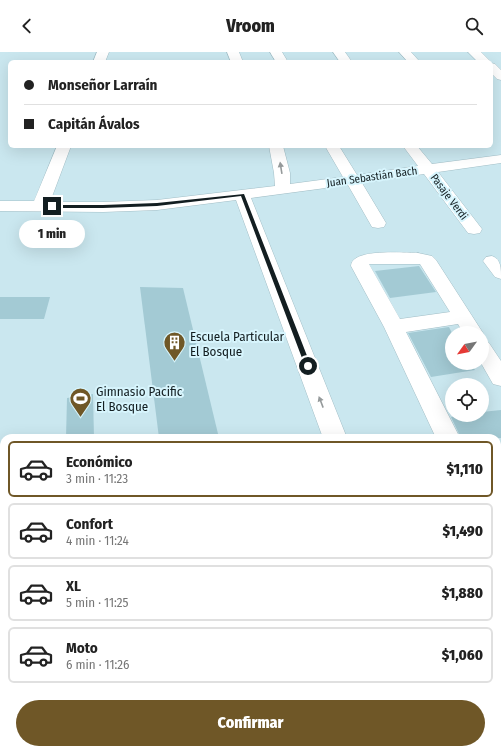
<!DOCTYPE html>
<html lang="es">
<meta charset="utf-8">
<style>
:root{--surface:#fff;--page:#f6f6f6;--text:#222;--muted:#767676;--line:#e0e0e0;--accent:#6f5727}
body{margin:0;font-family:"Fira Sans Condensed",sans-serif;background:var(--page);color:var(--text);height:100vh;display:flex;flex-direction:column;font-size:15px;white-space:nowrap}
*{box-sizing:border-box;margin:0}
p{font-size:13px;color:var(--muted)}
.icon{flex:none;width:22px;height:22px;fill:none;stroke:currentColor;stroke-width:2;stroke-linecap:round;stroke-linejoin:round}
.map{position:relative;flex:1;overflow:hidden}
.side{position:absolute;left:0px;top:382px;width:501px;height:320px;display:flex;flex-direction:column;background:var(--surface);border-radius:12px 12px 0 0;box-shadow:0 4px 16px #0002}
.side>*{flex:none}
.banner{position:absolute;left:8px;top:8px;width:485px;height:88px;border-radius:6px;box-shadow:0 4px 16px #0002;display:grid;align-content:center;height:88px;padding:0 16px;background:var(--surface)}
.needle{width:26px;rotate:237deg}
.buttons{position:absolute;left:445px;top:274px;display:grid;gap:8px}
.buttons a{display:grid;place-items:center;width:44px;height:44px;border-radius:50%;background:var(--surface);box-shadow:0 4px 16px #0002;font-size:20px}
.end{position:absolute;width:18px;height:18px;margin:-9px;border:5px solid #131e21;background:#fff;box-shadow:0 0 0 2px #fff}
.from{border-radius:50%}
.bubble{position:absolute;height:28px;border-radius:14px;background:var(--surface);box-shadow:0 4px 16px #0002;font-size:13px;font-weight:800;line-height:28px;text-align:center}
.banner b{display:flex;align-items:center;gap:14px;height:38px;font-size:15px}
.banner b+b{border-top:1px solid var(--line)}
.banner i{width:10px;height:10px;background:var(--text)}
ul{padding:7px 0 0;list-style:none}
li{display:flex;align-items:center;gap:12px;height:56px;margin:0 8px 6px;padding:0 8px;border:2px solid var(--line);border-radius:6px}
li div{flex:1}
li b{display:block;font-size:15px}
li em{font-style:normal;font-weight:800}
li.selected{border-color:var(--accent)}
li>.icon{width:36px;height:36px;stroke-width:1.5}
.primary-button{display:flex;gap:8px;margin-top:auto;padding:8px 16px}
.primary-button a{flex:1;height:46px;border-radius:24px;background:var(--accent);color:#fff;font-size:16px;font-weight:800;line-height:46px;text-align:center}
header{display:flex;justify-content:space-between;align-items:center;height:52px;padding:0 16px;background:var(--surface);font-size:18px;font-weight:800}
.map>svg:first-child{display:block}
.green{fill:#d9caae}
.building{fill:#a3cad4}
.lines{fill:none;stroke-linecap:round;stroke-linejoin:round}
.minor-casing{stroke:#a2bec6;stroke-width:1}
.major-casing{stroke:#a2bec6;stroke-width:1}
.minor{fill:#fff;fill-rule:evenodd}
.major{fill:#fff;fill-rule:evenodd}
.oneway{fill:#959a9b}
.route{fill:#131e21}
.labels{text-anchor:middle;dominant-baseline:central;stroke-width:4;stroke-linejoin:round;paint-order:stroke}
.far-street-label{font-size:11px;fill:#131e21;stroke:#d7f5fd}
.poi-label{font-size:13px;fill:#131e21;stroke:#d7f5fd;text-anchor:start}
</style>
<header><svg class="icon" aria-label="back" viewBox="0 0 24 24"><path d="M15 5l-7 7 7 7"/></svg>Vroom<svg class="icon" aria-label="search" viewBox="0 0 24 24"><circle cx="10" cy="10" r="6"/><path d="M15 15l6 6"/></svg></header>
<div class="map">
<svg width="501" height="702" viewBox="0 0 501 702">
<rect width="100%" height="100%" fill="#cae7ef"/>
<!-- green -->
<polygon class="green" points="0,614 4,614 4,698 497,698 497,632 501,632 501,702 0,702"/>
<!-- building -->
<g class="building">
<polygon points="419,214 436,240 390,246 375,219"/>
<polygon points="140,235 183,236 219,386 159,386"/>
<polygon points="0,245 50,245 44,267 0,267"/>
<polygon points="449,275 452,281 452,311 470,311 475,318 431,325 408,281"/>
<polygon points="93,342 94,386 66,386 67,346"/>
<polygon points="501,358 501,386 461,386 451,365 482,363 482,360"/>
</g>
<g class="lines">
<defs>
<g id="minor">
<polygon points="97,0 109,0 105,10 93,10"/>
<polygon points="227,0 239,0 243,10 231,10"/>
<polygon points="270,0 282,0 288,10 276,10"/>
<polygon points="333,0 345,0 352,10 340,10"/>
<polygon points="399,0 411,0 420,10 408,10"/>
<polygon points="468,0 481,0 491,10 478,10"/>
<polygon points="491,11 495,12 501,18 501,28 497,27 491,21"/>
<polygon points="57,94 71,94 50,150 103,150 157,148 275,134 274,121 269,94 283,94 290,121 290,132 343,125 325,94 339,94 357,123 418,114 403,94 417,94 432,112 501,103 501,111 438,120 482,177 480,181 474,182 468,181 424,122 362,131 386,171 384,175 378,176 372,175 348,133 251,146 347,386 323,386 236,148 157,158 103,160 0,159 0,149 34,149"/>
<path d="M418,201l14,3 4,4 47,73 -1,2v-2h-19l-5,-9 -52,8 54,106h-24l-52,-111 -33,-61c0,-18 53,-13 67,-13zM369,212h51l30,48 -50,7z"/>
<path d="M492,204c9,3 9,12 9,23l-6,-2 -12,-16 3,-4z"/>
<polygon points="482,289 489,291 501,309 501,334 493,332 481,311"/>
<polygon points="0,599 4,599 4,669 0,671"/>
<rect x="497" y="617" width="4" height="30"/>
</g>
<g id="major">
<rect x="0" y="451" width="4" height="22"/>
<rect x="497" y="455" width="4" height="22"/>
<rect x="0" y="491" width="4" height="24"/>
<rect x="497" y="495" width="4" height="24"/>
</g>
</defs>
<!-- minor casing -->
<use href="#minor" class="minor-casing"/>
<!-- major casing -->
<use href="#major" class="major-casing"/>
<!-- minor -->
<use href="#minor" class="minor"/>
<!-- major -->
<use href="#major" class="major"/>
</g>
<!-- one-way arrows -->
<defs><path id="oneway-solid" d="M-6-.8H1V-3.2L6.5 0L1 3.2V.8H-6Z"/></defs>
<g class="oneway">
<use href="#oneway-solid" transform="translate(281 116) rotate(-99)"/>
<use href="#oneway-solid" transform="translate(321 350) rotate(-111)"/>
</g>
<!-- route -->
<polygon class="route" points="244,142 311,314 310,316 306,316 305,314 241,144 157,154 103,156 52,156 49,154 52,153 103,153 157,151"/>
<!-- icons -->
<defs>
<symbol id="building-pin" viewBox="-11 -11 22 30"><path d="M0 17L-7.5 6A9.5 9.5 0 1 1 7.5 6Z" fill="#6f5727" stroke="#d7f5fd"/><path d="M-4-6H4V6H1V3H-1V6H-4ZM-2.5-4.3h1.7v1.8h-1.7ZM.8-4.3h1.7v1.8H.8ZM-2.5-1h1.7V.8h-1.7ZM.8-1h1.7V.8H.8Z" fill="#fff"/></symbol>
<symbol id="stadium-pin" viewBox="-11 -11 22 30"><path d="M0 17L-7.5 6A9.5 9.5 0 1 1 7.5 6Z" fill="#6f5727" stroke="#d7f5fd"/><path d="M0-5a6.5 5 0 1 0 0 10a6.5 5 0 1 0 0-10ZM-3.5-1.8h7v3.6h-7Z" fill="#fff"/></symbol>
</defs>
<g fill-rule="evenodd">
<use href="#building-pin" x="162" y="278" width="25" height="34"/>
<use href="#stadium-pin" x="68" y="334" width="25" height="34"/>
</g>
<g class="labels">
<!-- far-street labels -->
<g class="far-street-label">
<text transform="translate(372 125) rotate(-8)">Juan Sebastián Bach</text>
<text transform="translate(449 145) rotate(53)">Pasaje Verdi</text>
</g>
<!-- poi labels -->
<g class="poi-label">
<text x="190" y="284">Escuela Particular<tspan x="190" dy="15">El Bosque</tspan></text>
<text x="96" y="339">Gimnasio Pacific<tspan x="96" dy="15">El Bosque</tspan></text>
</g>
</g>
</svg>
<div class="buttons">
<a><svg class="needle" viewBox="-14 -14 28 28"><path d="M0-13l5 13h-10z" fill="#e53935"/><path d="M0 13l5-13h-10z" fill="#767676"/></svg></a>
<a><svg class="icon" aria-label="locate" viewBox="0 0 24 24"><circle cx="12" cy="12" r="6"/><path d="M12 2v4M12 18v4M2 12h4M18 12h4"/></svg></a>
</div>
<i class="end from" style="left:308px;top:314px"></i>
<i class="end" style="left:52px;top:154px"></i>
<div class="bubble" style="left:19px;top:168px;width:66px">1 min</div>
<div class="banner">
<b><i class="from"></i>Monseñor Larraín</b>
<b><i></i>Capitán Ávalos</b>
</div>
<section class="side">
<ul>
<li class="selected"><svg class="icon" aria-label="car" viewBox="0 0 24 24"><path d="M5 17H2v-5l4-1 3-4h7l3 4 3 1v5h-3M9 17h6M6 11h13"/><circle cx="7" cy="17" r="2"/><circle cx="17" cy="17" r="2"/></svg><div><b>Económico</b><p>3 min · 11:23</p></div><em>$1,110</em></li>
<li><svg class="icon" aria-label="car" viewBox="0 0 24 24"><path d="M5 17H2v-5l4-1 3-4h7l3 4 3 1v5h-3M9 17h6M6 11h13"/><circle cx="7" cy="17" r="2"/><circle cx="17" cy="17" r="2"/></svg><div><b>Confort</b><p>4 min · 11:24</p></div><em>$1,490</em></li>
<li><svg class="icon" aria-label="car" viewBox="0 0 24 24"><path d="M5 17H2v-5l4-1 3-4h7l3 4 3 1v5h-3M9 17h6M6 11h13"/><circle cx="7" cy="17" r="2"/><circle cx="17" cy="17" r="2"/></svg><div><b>XL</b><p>5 min · 11:25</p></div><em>$1,880</em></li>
<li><svg class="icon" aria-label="car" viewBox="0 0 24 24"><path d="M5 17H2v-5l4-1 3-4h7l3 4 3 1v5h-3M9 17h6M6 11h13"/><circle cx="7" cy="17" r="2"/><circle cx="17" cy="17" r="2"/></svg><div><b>Moto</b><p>6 min · 11:26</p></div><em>$1,060</em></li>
</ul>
<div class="primary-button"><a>Confirmar</a></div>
</section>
</div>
